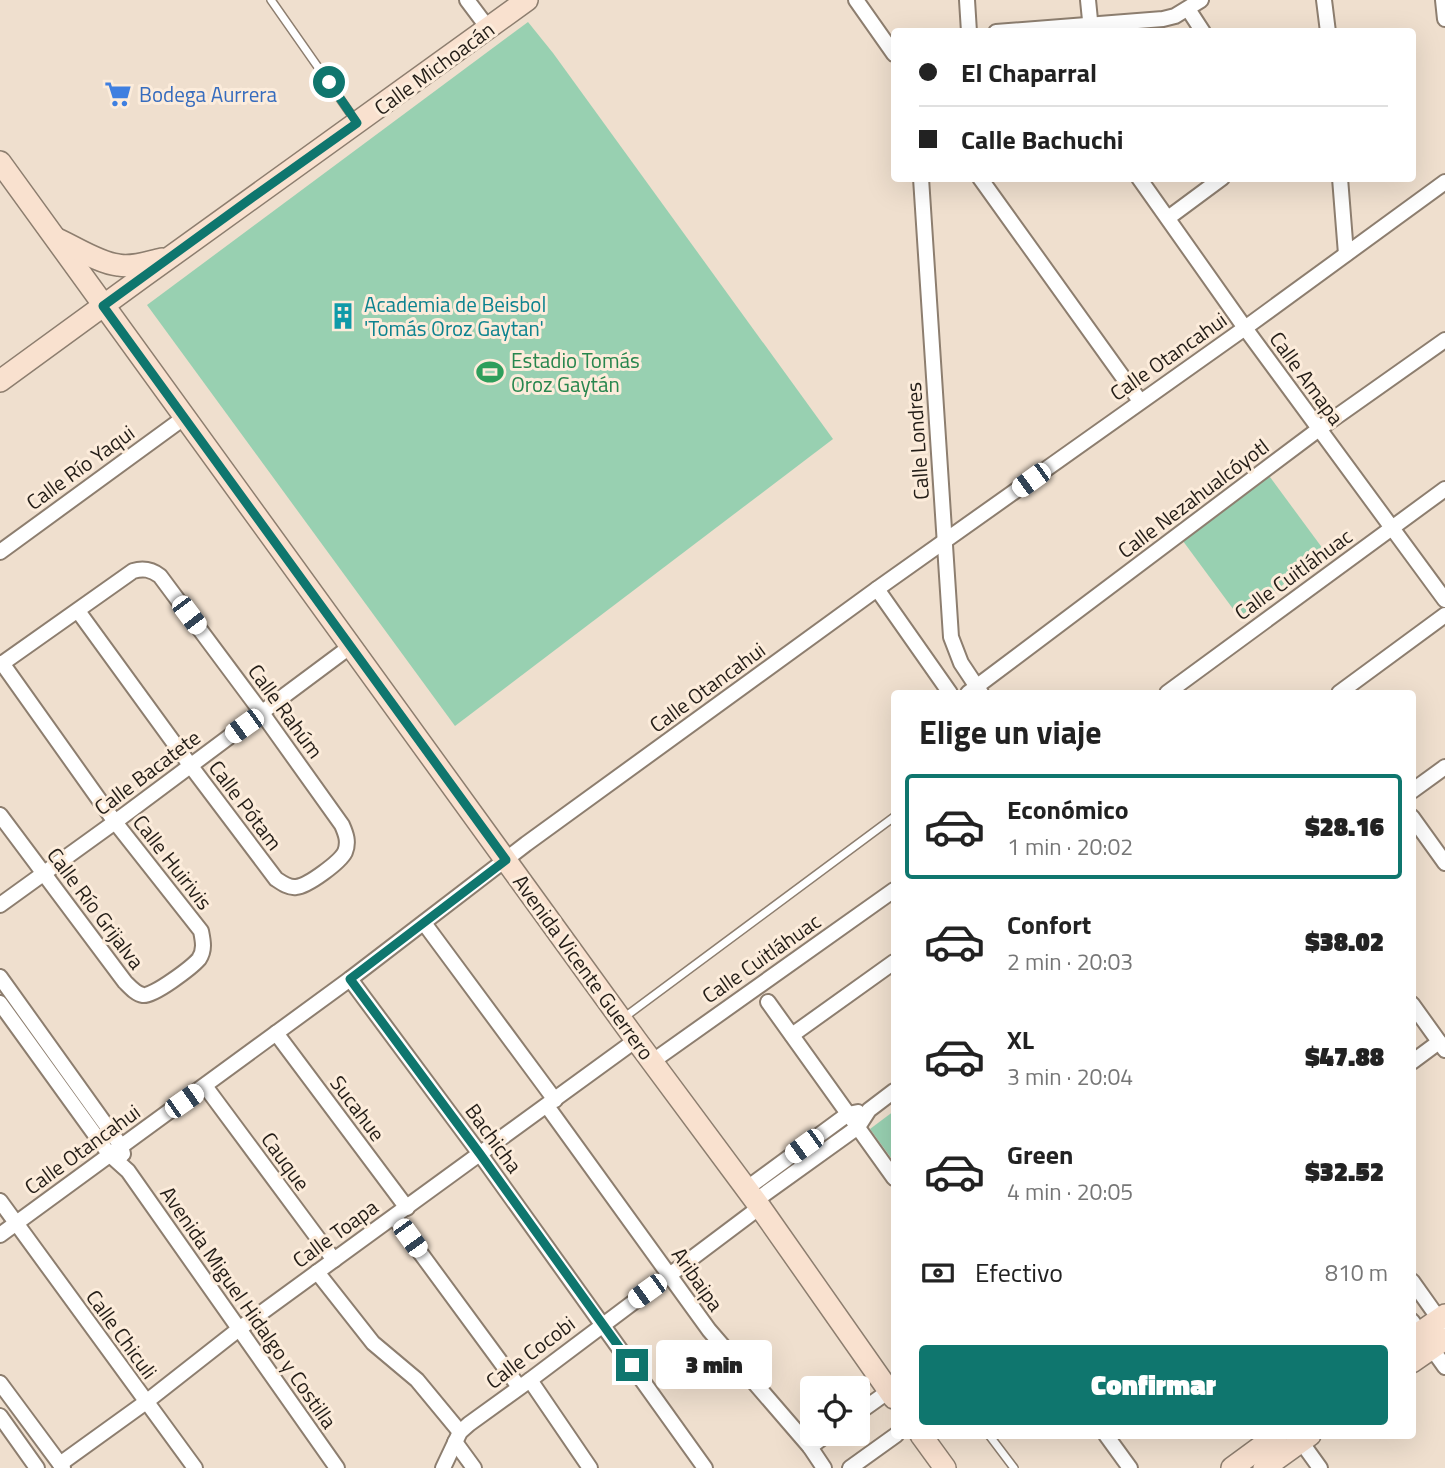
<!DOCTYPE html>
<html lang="es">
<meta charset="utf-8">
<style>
:root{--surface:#fff;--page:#f2f2f2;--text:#222;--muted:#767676;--line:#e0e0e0;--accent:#0f766e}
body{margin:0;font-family:"Titillium Web",sans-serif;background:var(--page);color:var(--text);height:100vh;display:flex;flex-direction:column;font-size:26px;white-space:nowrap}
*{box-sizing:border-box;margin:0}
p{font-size:23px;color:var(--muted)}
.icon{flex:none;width:38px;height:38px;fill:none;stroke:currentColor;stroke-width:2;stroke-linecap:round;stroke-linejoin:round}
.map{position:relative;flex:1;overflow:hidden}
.drawer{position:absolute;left:891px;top:690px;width:525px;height:749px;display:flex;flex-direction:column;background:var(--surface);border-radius:7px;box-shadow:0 7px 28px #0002}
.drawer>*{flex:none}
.top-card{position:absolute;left:891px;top:28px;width:525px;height:154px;border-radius:7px;box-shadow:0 7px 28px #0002;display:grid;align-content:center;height:154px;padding:0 28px;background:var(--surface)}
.fabs{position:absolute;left:800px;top:1376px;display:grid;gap:14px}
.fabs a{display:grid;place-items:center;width:70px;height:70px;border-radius:7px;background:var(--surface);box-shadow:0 7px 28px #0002;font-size:35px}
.end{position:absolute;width:32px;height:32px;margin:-16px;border:9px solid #0f766e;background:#fff;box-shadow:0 0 0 4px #fff}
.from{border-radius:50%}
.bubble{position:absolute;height:49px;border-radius:7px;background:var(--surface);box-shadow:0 7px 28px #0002;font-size:23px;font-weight:800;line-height:49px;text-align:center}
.car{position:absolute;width:21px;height:42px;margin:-21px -10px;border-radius:9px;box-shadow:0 0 5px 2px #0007;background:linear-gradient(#fff 24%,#345 0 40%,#fff 0 76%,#345 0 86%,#fff 0)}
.top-card b{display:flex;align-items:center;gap:24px;height:66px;font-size:26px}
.top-card b+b{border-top:2px solid var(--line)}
.top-card i{width:18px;height:18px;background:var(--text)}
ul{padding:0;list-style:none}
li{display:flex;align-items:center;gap:21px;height:105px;margin:0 14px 10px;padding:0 14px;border:4px solid transparent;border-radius:7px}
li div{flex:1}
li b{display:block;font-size:26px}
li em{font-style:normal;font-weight:800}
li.selected{border-color:var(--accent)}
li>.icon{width:63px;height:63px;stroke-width:1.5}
h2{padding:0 28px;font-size:32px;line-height:84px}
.pay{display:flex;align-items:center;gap:18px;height:77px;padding:0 28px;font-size:26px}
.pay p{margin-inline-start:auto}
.cta{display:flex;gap:14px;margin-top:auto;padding:14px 28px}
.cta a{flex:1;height:80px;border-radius:7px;background:var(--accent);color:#fff;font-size:28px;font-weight:800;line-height:80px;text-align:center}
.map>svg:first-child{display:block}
.green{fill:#98d0b1}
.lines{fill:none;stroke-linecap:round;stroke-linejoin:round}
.lane-casing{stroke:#8d7e6f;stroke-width:10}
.street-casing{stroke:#8d7e6f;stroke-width:18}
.secondary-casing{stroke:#8d7e6f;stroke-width:24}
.lane{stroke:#fff;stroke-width:7}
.street{stroke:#fff;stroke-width:14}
.secondary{stroke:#f9e1cf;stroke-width:21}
.route{stroke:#0f766e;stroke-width:9}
.labels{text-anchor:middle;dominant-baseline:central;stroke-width:6;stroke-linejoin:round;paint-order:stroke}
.street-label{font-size:21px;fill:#231d17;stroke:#fcecdb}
.shop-label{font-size:21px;fill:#366cbe;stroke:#fcecdb;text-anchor:start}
.culture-label{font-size:21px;fill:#0d838f;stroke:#fcecdb;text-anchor:start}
.leisure-label{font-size:21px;fill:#27864d;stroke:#fcecdb;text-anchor:start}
</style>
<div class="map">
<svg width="1445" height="1468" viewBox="0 0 1445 1468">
<rect width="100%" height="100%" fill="#efdfce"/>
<!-- green -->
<g class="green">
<polygon points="528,22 553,53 833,439 455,726 147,305"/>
<polygon points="1267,473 1326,553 1239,617 1180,537"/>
<polygon points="894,1111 894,1162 870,1129"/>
</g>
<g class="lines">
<defs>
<g id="lane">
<polyline points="271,0 355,120"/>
<polyline points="622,1019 894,817"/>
<polyline points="989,1435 1014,1468"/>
</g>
<g id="street">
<polyline points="467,0 488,28"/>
<polyline points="856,0 894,54"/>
<polyline points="967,0 969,32"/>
<polyline points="1088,0 1091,30"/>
<polyline points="1324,0 1328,32"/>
<polyline points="1443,0 1445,19"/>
<polyline points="1188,9 1203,32"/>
<polyline points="996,32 1163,19 1175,16 1201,0"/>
<polyline points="921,178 951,637 961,663 981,693"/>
<polyline points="980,178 1140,401"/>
<polyline points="1139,178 1245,328 1445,600"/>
<polyline points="1340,178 1346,254"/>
<polyline points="1168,218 1222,178"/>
<polyline points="0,552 185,417"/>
<polyline points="877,589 950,693"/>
<path d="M0,665l133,-94c10,-3 18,-2 27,5l102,137 80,112c4,9 7,17 3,27 -5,10 -37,34 -49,35 -7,1 -14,-4 -20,-8l-86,-114 -112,-154"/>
<polyline points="968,693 1319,429 1445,340"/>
<polyline points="1167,693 1445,489"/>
<polyline points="1339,693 1445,615"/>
<polyline points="1412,791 1445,767"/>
<path d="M0,815l125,167c5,5 11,12 18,13 10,2 49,-28 56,-36 6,-9 4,-18 2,-28l-86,-109 -113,-159"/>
<polyline points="1412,817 1445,863"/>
<polyline points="0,905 115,822 351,646"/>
<polyline points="424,923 555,1100"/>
<polyline points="0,977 121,1146 123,1154"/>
<polyline points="350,979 480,1154 705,1468"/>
<polyline points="768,1002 894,1178"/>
<polyline points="0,1003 109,1154 128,1171 337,1468"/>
<polyline points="1412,1004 1445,1050"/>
<polyline points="276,1033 407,1208"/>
<polyline points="792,1035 894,962"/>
<polyline points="653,1061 894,890"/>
<polyline points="1412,1062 1439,1042"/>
<polyline points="205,1086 334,1260"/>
<polyline points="547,1106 709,1330 810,1447 824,1468"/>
<polyline points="746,1189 848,1114 858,1112"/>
<polyline points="0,1201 195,1468"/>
<polyline points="755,1201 858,1127 869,1110 894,1091"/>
<polyline points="394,1217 519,1387"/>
<polyline points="0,1235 350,979 526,844 877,589 1245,328 1445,182"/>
<polyline points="317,1272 373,1343 417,1380 460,1432"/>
<polyline points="1412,1281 1444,1326"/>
<polyline points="1412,1321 1445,1367"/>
<polyline points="530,1380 590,1468"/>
<polyline points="0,1383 63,1468"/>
<polyline points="858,1413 889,1391"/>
<polyline points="0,1416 37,1468"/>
<polyline points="1106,1435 1130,1468"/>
<polyline points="1297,1436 1320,1468"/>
<polyline points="455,1442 474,1468"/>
<polyline points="810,1447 829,1433"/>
<polyline points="60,1464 146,1402 239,1329 636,1040"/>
<polyline points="443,1468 460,1432 469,1424 530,1380 760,1207"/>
<polyline points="850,1468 896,1435"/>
</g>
<g id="secondary">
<polyline points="0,162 636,1040 760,1207 894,1398"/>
<path d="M57,239c18,8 42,24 61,26 15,3 30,-3 44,-6"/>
<path d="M0,381c175,-128 351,-255 527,-381"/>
<polyline points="1412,1338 1445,1315"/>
<polyline points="1412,1362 1445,1339"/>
<polyline points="921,1435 945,1468"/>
<polyline points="1232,1468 1277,1435"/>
<polyline points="1264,1468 1310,1435"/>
</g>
</defs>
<!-- lane casing -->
<use href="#lane" class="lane-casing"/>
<!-- street casing -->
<use href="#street" class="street-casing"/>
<!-- secondary casing -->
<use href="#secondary" class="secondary-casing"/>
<!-- lane -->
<use href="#lane" class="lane"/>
<!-- street -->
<use href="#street" class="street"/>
<!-- secondary -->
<use href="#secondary" class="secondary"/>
</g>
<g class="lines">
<!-- route -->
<polyline class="route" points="329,82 357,123 253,197 103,306 506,860 350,979 480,1154 632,1365"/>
</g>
<!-- icons -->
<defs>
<symbol id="supermarket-bare" viewBox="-9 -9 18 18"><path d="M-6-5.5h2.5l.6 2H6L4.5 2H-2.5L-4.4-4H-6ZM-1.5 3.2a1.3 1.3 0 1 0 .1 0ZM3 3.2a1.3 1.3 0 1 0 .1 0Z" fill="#3f7fe0" stroke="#fcecdb" stroke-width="2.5" paint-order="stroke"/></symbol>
<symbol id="building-bare" viewBox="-9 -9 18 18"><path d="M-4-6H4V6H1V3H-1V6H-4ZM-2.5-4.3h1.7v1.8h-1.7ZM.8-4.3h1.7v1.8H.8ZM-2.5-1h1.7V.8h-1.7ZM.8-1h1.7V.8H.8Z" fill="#0f9aa8" stroke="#fcecdb" stroke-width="2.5" paint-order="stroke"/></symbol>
<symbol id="stadium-bare" viewBox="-9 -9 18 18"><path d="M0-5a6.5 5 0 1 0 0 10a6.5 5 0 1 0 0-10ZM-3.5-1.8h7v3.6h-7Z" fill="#2e9e5b" stroke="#fcecdb" stroke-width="2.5" paint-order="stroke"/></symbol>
</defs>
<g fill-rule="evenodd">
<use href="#supermarket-bare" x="99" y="75" width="38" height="38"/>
<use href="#building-bare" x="324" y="297" width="38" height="38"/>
<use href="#stadium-bare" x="471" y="353" width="38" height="38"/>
</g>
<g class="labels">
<!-- street labels -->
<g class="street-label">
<text transform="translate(434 68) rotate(-36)">Calle Michoacán</text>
<text transform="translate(1168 356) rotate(-35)">Calle Otancahui</text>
<text transform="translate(1307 378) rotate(54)">Calle Amapa</text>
<text transform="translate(917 441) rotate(-94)">Calle Londres</text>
<text transform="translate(80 467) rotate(-36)">Calle Río Yaqui</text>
<text transform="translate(1193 498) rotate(-37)">Calle Nezahualcóyotl</text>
<text transform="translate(1293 574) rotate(-36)">Calle Cuitláhuac</text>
<text transform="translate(707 687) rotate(-36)">Calle Otancahui</text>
<text transform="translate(286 711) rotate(54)">Calle Rahúm</text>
<text transform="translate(147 772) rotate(-37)">Calle Bacatete</text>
<text transform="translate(246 805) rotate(53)">Calle Pótam</text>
<text transform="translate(173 862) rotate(52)">Calle Huirivis</text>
<text transform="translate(96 908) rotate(53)">Calle Río Grijalva</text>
<text transform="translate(761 958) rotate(-35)">Calle Cuitláhuac</text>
<text transform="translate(584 967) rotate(54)">Avenida Vicente Guerrero</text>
<text transform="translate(358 1108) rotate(53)">Sucahue</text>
<text transform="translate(494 1138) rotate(54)">Bachicha</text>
<text transform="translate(82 1149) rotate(-36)">Calle Otancahui</text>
<text transform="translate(286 1161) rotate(54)">Cauque</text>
<text transform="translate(335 1233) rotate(-36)">Calle Toapa</text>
<text transform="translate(698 1279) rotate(55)">Aribaipa</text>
<text transform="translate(249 1307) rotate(55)">Avenida Miguel Hidalgo y Costilla</text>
<text transform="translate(122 1334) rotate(54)">Calle Chiculi</text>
<text transform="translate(530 1352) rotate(-37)">Calle Cocobi</text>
</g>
<!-- shop labels -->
<g class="shop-label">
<text x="139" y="94">Bodega Aurrera</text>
</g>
<!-- culture labels -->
<g class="culture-label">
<text x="364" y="304">Academia de Beisbol<tspan x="364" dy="24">'Tomás Oroz Gaytan'</tspan></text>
</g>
<!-- leisure labels -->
<g class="leisure-label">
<text x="511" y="360">Estadio Tomás<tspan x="511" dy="24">Oroz Gaytán</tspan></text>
</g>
</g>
</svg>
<div class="fabs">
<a><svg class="icon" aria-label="locate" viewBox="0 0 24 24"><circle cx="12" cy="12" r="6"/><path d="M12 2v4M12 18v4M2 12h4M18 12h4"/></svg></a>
</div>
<i class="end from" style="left:329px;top:82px"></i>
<i class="end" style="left:632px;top:1365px"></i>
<div class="bubble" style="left:656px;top:1340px;width:116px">3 min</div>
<i class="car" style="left:1031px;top:480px;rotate:234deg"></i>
<i class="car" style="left:189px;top:615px;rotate:143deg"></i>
<i class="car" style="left:244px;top:726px;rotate:234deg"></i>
<i class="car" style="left:184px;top:1101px;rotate:55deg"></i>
<i class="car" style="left:804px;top:1146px;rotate:234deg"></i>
<i class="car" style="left:410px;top:1238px;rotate:144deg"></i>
<i class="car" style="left:647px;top:1291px;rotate:234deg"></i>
<div class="top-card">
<b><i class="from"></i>El Chaparral</b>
<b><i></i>Calle Bachuchi</b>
</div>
<section class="drawer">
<h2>Elige un viaje</h2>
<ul>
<li class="selected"><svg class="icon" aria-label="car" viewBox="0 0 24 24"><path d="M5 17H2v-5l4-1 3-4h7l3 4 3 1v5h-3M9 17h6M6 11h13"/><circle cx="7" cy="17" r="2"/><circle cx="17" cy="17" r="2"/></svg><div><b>Económico</b><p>1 min · 20:02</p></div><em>$28.16</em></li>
<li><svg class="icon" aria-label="car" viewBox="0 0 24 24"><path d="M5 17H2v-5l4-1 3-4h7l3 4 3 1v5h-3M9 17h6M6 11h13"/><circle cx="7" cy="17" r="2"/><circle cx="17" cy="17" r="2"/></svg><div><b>Confort</b><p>2 min · 20:03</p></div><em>$38.02</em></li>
<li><svg class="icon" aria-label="car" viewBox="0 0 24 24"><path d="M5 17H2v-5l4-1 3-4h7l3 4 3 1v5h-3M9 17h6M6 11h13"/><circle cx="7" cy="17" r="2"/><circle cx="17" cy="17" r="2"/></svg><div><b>XL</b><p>3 min · 20:04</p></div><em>$47.88</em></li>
<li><svg class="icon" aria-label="car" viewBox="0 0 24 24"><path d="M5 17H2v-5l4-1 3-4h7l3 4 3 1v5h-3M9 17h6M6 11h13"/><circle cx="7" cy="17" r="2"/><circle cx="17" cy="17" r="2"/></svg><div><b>Green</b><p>4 min · 20:05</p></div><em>$32.52</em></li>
</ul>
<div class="pay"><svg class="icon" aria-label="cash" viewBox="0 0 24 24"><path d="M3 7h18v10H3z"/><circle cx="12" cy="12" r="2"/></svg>Efectivo<p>810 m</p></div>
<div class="cta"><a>Confirmar</a></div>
</section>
</div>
